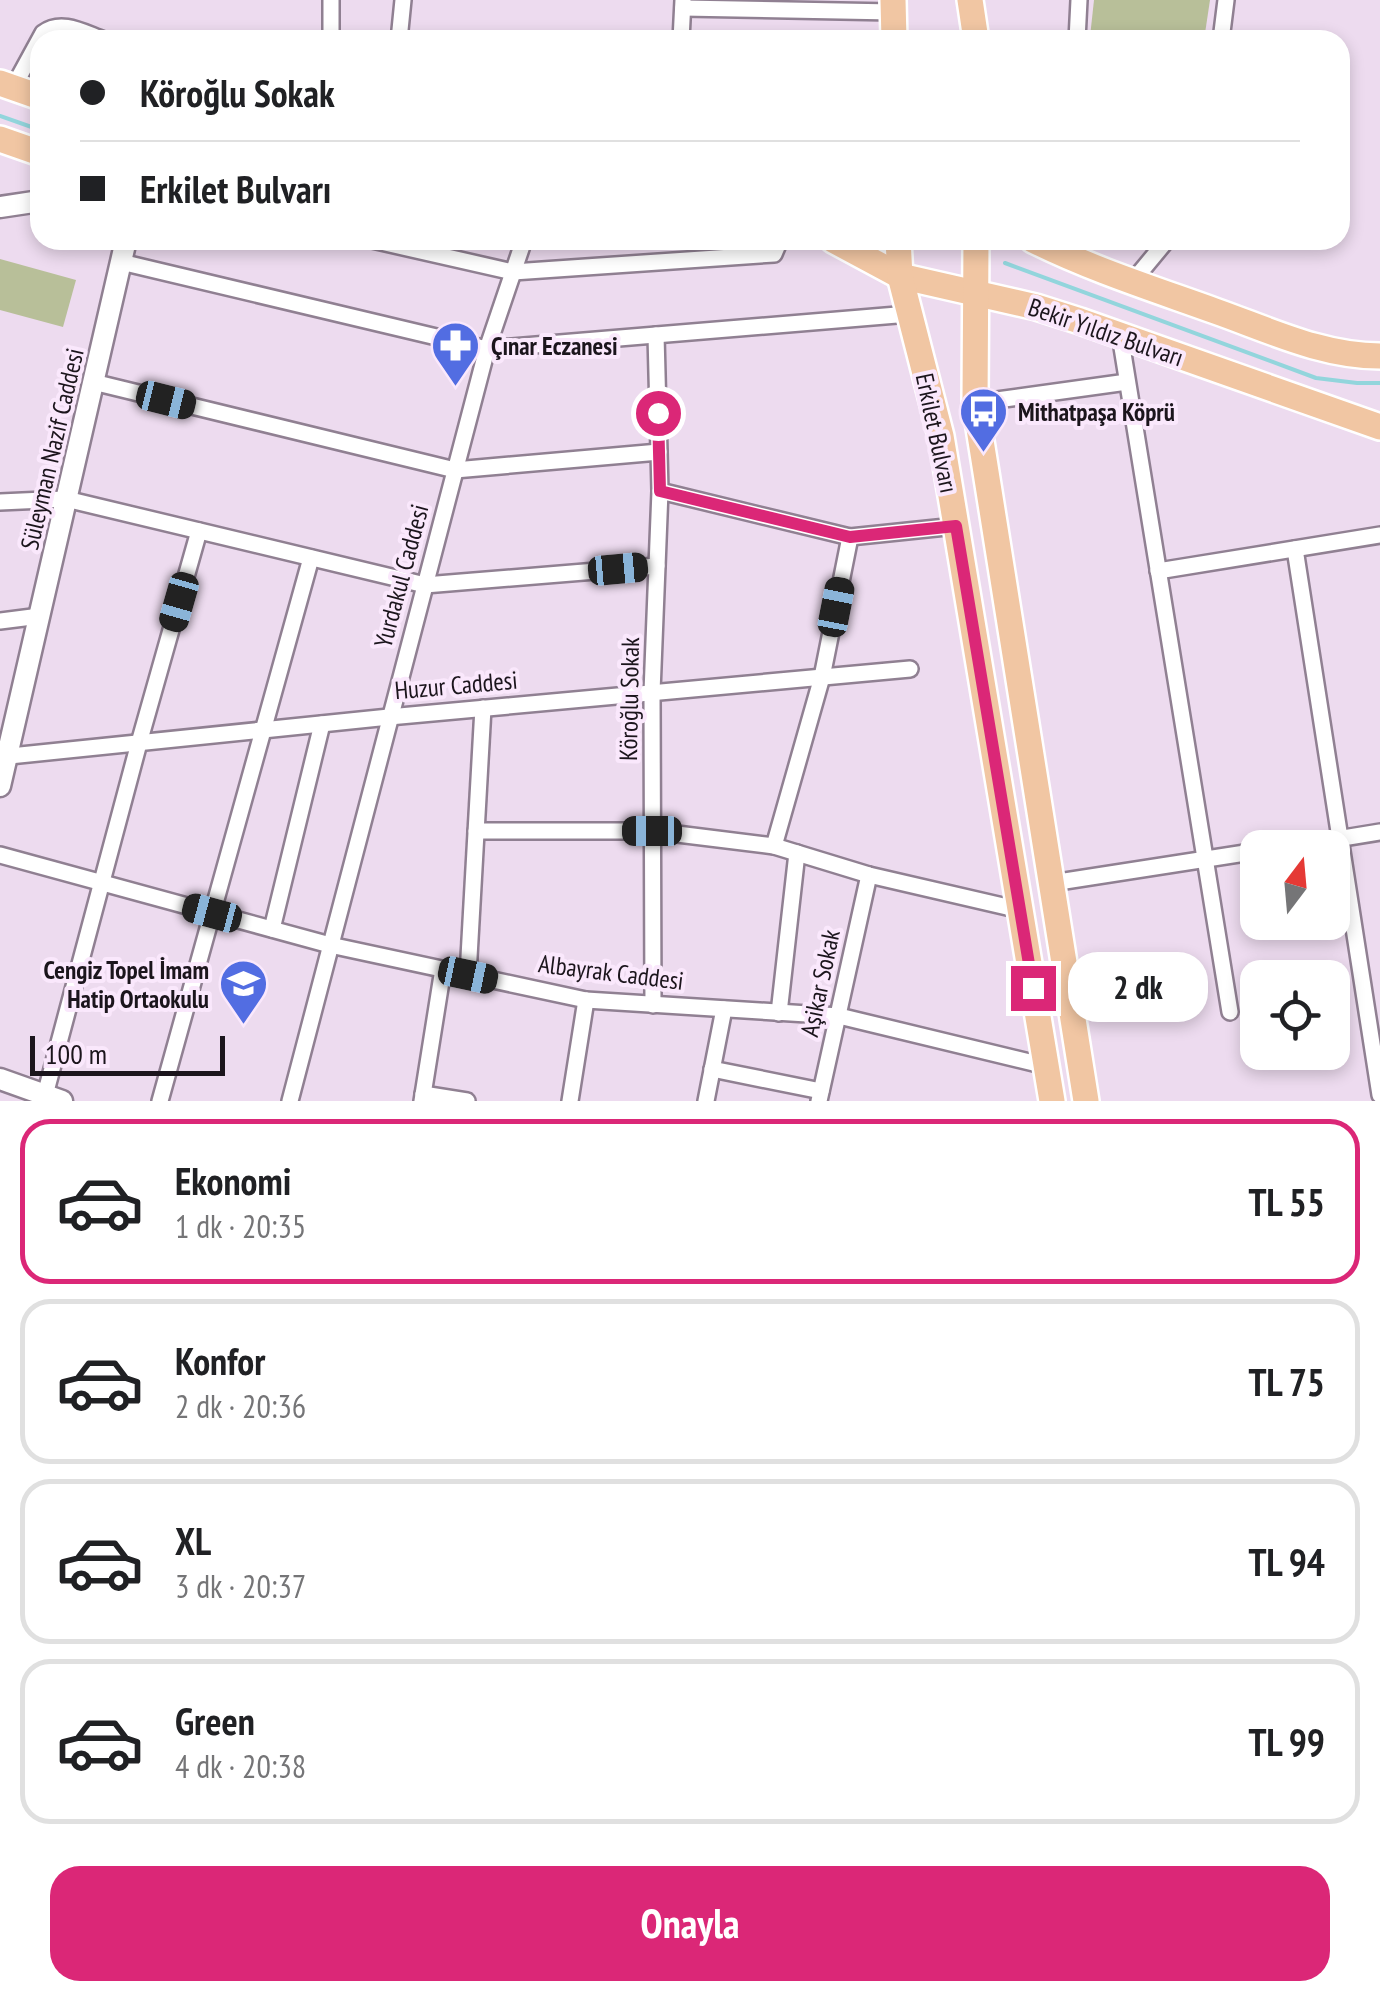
<!DOCTYPE html>
<html lang="tr">
<meta charset="utf-8">
<style>
:root{--surface:#fff;--page:#f2f2f2;--text:#202124;--muted:#757577;--line:#e0e0e0;--accent:#db2777}
body{margin:0;font-family:"PT Sans Narrow",sans-serif;background:var(--page);color:var(--text);height:100vh;display:flex;flex-direction:column;font-size:38px;white-space:nowrap}
*{box-sizing:border-box;margin:0}
p{font-size:32px;color:var(--muted)}
.icon{flex:none;width:55px;height:55px;fill:none;stroke:currentColor;stroke-width:2;stroke-linecap:round;stroke-linejoin:round}
.map{position:relative;height:1101px;overflow:hidden}
.side{display:flex;flex-direction:column;background:var(--surface);flex:1}
.side>*{flex:none}
.banner{position:absolute;left:30px;top:30px;width:1320px;height:220px;border-radius:30px;box-shadow:0 5px 15px #0003;display:grid;align-content:center;height:220px;padding:0 50px;background:var(--surface)}
.needle{width:65px;rotate:16deg}
.tools{position:absolute;left:1240px;top:830px;display:grid;gap:20px}
.tools a{display:grid;place-items:center;width:110px;height:110px;border-radius:20px;background:var(--surface);box-shadow:0 5px 15px #0003;font-size:50px}
.scale{position:absolute;left:30px;bottom:25px;width:195px;box-sizing:border-box;padding-left:10px;border:5px solid #1b151c;border-top:0;font-size:28px;line-height:35px;white-space:nowrap;color:#1b151c;-webkit-text-stroke:8px #fae8fc;paint-order:stroke}
.end{position:absolute;width:45px;height:45px;margin:-22px;border:12px solid #db2777;background:#fff;box-shadow:0 0 0 5px #fff}
.from{border-radius:50%}
.bubble{position:absolute;height:70px;border-radius:30px;background:var(--surface);box-shadow:0 5px 15px #0003;font-size:32px;font-weight:700;line-height:70px;text-align:center}
.car{position:absolute;width:30px;height:60px;margin:-30px -15px;border-radius:12px;box-shadow:0 0 8px 2px #0007;background:linear-gradient(#222 24%,#8ab4d8 0 40%,#222 0 76%,#8ab4d8 0 86%,#222 0)}
.banner b{display:flex;align-items:center;gap:35px;height:95px;font-size:38px}
.banner b+b{border-top:2px solid var(--line)}
.banner i{width:25px;height:25px;background:var(--text)}
ul{padding:18px 0 0;list-style:none}
li{display:flex;align-items:center;gap:30px;height:165px;margin:0 20px 15px;padding:0 30px;border:5px solid var(--line);border-radius:30px}
li div{flex:1}
li b{display:block;font-size:38px}
li em{font-style:normal;font-weight:700}
li.current{border-color:var(--accent)}
li>.icon{width:90px;height:90px;stroke-width:1.5}
.primary-button{display:flex;gap:20px;margin-top:auto;padding:20px 50px}
.primary-button a{flex:1;height:115px;border-radius:30px;background:var(--accent);color:#fff;font-size:40px;font-weight:700;line-height:115px;text-align:center}
.map>svg:first-child{display:block}
.green{fill:#b8bf99}
.lines{fill:none;stroke-linecap:round;stroke-linejoin:round}
.stream{stroke:#92d5dc;stroke-width:4}
.minor-casing{stroke:#908092;stroke-width:20}
.tertiary-casing{stroke:#908092;stroke-width:25}
.primary-casing{stroke:#fff;stroke-width:30}
.minor{stroke:#fff;stroke-width:15}
.tertiary{stroke:#fff;stroke-width:20}
.primary{stroke:#f1c6a3;stroke-width:25}
.route{stroke:#db2777;stroke-width:12}
.labels{text-anchor:middle;dominant-baseline:central;stroke-width:8;stroke-linejoin:round;paint-order:stroke}
.street-label{font-size:25px;fill:#1b151c;stroke:#fae8fc}
.poi-label{font-size:25px;font-weight:bold;fill:#1b151c;stroke:#fae8fc;text-anchor:start}
</style>
<div class="map">
<svg width="1380" height="1101" viewBox="0 0 1380 1101">
<rect width="100%" height="100%" fill="#eddbef"/>
<!-- green -->
<g class="green">
<polygon points="1094,0 1210,0 1204,40 1111,40 1090,37"/>
<polygon points="0,259 76,280 63,327 0,310"/>
</g>
<g class="lines">
<!-- stream -->
<g class="stream">
<polyline points="0,116 40,130"/>
<polyline points="1005,263 1316,378 1357,383 1380,383"/>
</g>
<defs>
<g id="minor">
<polyline points="683,8 893,12"/>
<polyline points="331,40 331,0"/>
<polyline points="399,40 403,0"/>
<polyline points="681,40 683,0"/>
<polyline points="1077,40 1079,0"/>
<polyline points="1221,40 1226,0"/>
<path d="M13,88l30,-55c19,-14 41,0 61,7"/>
<polyline points="372,240 513,272 774,254 780,240"/>
<polyline points="121,262 487,349 909,314"/>
<polyline points="1133,281 1167,240"/>
<polyline points="1120,335 1230,1012"/>
<polyline points="93,382 455,470 659,452"/>
<polyline points="975,403 1127,382"/>
<polyline points="660,491 850,537 956,526"/>
<polyline points="0,502 66,499 425,585 657,566"/>
<polyline points="1295,549 1380,1095"/>
<polyline points="1158,571 1380,535"/>
<polyline points="0,621 40,616"/>
<polyline points="0,757 389,717 910,669"/>
<polyline points="476,831 653,831 774,846 869,875 1020,910"/>
<polyline points="774,846 822,677 850,537"/>
<polyline points="1282,848 1380,832"/>
<polyline points="0,855 330,945 586,1000 839,1016 1046,1066"/>
<polyline points="1052,883 1258,851"/>
<polyline points="272,929 322,724"/>
<polyline points="468,975 483,708"/>
<polyline points="653,1005 652,692 660,491 656,335"/>
<polyline points="779,1013 797,853"/>
<polyline points="712,1069 821,1091"/>
<polyline points="423,1094 467,1101"/>
<polyline points="45,1095 139,743 199,531"/>
<polyline points="160,1101 311,558"/>
<polyline points="290,1101 487,349 524,240"/>
<polyline points="422,1101 443,969"/>
<polyline points="570,1101 586,1000"/>
<polyline points="706,1101 724,1009"/>
<polyline points="819,1101 869,875"/>
</g>
<g id="tertiary">
<polyline points="0,207 40,201"/>
<polyline points="0,786 126,240"/>
<polyline points="0,1079 62,1101"/>
</g>
<g id="primary">
<polyline points="893,0 894,40"/>
<polyline points="970,0 976,40"/>
<polyline points="0,83 40,97"/>
<polyline points="0,139 40,153"/>
<polyline points="833,240 900,276 1036,307 1080,321 1380,427"/>
<polyline points="898,240 900,276 941,436 1052,1101"/>
<polyline points="976,240 975,403 1086,1101"/>
<path d="M1033,240c58,29 121,49 182,71 54,19 107,45 165,45"/>
</g>
</defs>
<!-- minor casing -->
<use href="#minor" class="minor-casing"/>
<!-- tertiary casing -->
<use href="#tertiary" class="tertiary-casing"/>
<!-- primary casing -->
<use href="#primary" class="primary-casing"/>
<!-- minor -->
<use href="#minor" class="minor"/>
<!-- tertiary -->
<use href="#tertiary" class="tertiary"/>
<!-- primary -->
<use href="#primary" class="primary"/>
</g>
<g class="lines">
<!-- route -->
<polyline class="route" points="658,413 660,491 850,537 956,526 1033,988"/>
</g>
<!-- icons -->
<defs>
<symbol id="pharmacy-pin" viewBox="-11 -11 22 30"><path d="M0 17L-7.5 6A9.5 9.5 0 1 1 7.5 6Z" fill="#526de2" stroke="#fae8fc"/><path d="M-2-6h4v4h4v4h-4v4h-4v-4h-4v-4h4Z" fill="#fff"/></symbol>
<symbol id="bus-pin" viewBox="-11 -11 22 30"><path d="M0 17L-7.5 6A9.5 9.5 0 1 1 7.5 6Z" fill="#526de2" stroke="#fae8fc"/><path d="M-5-6H5V4H4V6H2V4H-2V6H-4V4H-5ZM-3.5-4V0h7V-4ZM-3.5 1.2v1.5H-2V1.2ZM2 1.2v1.5H3.5V1.2Z" fill="#fff"/></symbol>
<symbol id="school-pin" viewBox="-11 -11 22 30"><path d="M0 17L-7.5 6A9.5 9.5 0 1 1 7.5 6Z" fill="#526de2" stroke="#fae8fc"/><path d="M0-5L7-2L0 1L-7-2ZM-4 1L0 2.5L4 1V4Q0 6-4 4Z" fill="#fff"/></symbol>
</defs>
<g fill-rule="evenodd">
<use href="#pharmacy-pin" x="428" y="318" width="55" height="75"/>
<use href="#bus-pin" x="956" y="384" width="55" height="75"/>
<use href="#school-pin" x="216" y="956" width="55" height="75"/>
</g>
<g class="labels">
<!-- street labels -->
<g class="street-label">
<text transform="translate(1106 332) rotate(19)">Bekir Yıldız Bulvarı</text>
<text transform="translate(937 433) rotate(78)">Erkilet Bulvarı</text>
<text transform="translate(52 449) rotate(-77)">Süleyman Nazif Caddesi</text>
<text transform="translate(401 576) rotate(-75)">Yurdakul Caddesi</text>
<text transform="translate(456 685) rotate(-5)">Huzur Caddesi</text>
<text transform="translate(629 699) rotate(-89)">Köroğlu Sokak</text>
<text transform="translate(611 972) rotate(7)">Albayrak Caddesi</text>
<text transform="translate(820 983) rotate(-78)">Aşikar Sokak</text>
</g>
<!-- poi labels -->
<g class="poi-label">
<text x="491" y="346">Çınar Eczanesi</text>
<text x="1018" y="412">Mithatpaşa Köprü</text>
<text x="209" y="970" text-anchor="end">Cengiz Topel İmam<tspan x="209" dy="29">Hatip Ortaokulu</tspan></text>
</g>
</g>
</svg>
<div class="tools">
<a><svg class="needle" viewBox="-14 -14 28 28"><path d="M0-13l5 13h-10z" fill="#e53935"/><path d="M0 13l5-13h-10z" fill="#757577"/></svg></a>
<a><svg class="icon" aria-label="locate" viewBox="0 0 24 24"><circle cx="12" cy="12" r="6"/><path d="M12 2v4M12 18v4M2 12h4M18 12h4"/></svg></a>
</div>
<div class="scale">100 m</div>
<i class="end from" style="left:658px;top:413px"></i>
<i class="end" style="left:1033px;top:988px"></i>
<div class="bubble" style="left:1068px;top:952px;width:140px">2 dk</div>
<i class="car" style="left:166px;top:400px;rotate:104deg"></i>
<i class="car" style="left:618px;top:569px;rotate:85deg"></i>
<i class="car" style="left:179px;top:602px;rotate:196deg"></i>
<i class="car" style="left:836px;top:607px;rotate:11deg"></i>
<i class="car" style="left:652px;top:831px;rotate:270deg"></i>
<i class="car" style="left:212px;top:913px;rotate:285deg"></i>
<i class="car" style="left:468px;top:975px;rotate:102deg"></i>
<div class="banner">
<b><i class="from"></i>Köroğlu Sokak</b>
<b><i></i>Erkilet Bulvarı</b>
</div>
</div>
<section class="side">
<ul>
<li class="current"><svg class="icon" aria-label="car" viewBox="0 0 24 24"><path d="M5 17H2v-5l4-1 3-4h7l3 4 3 1v5h-3M9 17h6M6 11h13"/><circle cx="7" cy="17" r="2"/><circle cx="17" cy="17" r="2"/></svg><div><b>Ekonomi</b><p>1 dk · 20:35</p></div><em>TL 55</em></li>
<li><svg class="icon" aria-label="car" viewBox="0 0 24 24"><path d="M5 17H2v-5l4-1 3-4h7l3 4 3 1v5h-3M9 17h6M6 11h13"/><circle cx="7" cy="17" r="2"/><circle cx="17" cy="17" r="2"/></svg><div><b>Konfor</b><p>2 dk · 20:36</p></div><em>TL 75</em></li>
<li><svg class="icon" aria-label="car" viewBox="0 0 24 24"><path d="M5 17H2v-5l4-1 3-4h7l3 4 3 1v5h-3M9 17h6M6 11h13"/><circle cx="7" cy="17" r="2"/><circle cx="17" cy="17" r="2"/></svg><div><b>XL</b><p>3 dk · 20:37</p></div><em>TL 94</em></li>
<li><svg class="icon" aria-label="car" viewBox="0 0 24 24"><path d="M5 17H2v-5l4-1 3-4h7l3 4 3 1v5h-3M9 17h6M6 11h13"/><circle cx="7" cy="17" r="2"/><circle cx="17" cy="17" r="2"/></svg><div><b>Green</b><p>4 dk · 20:38</p></div><em>TL 99</em></li>
</ul>
<div class="primary-button"><a>Onayla</a></div>
</section>
